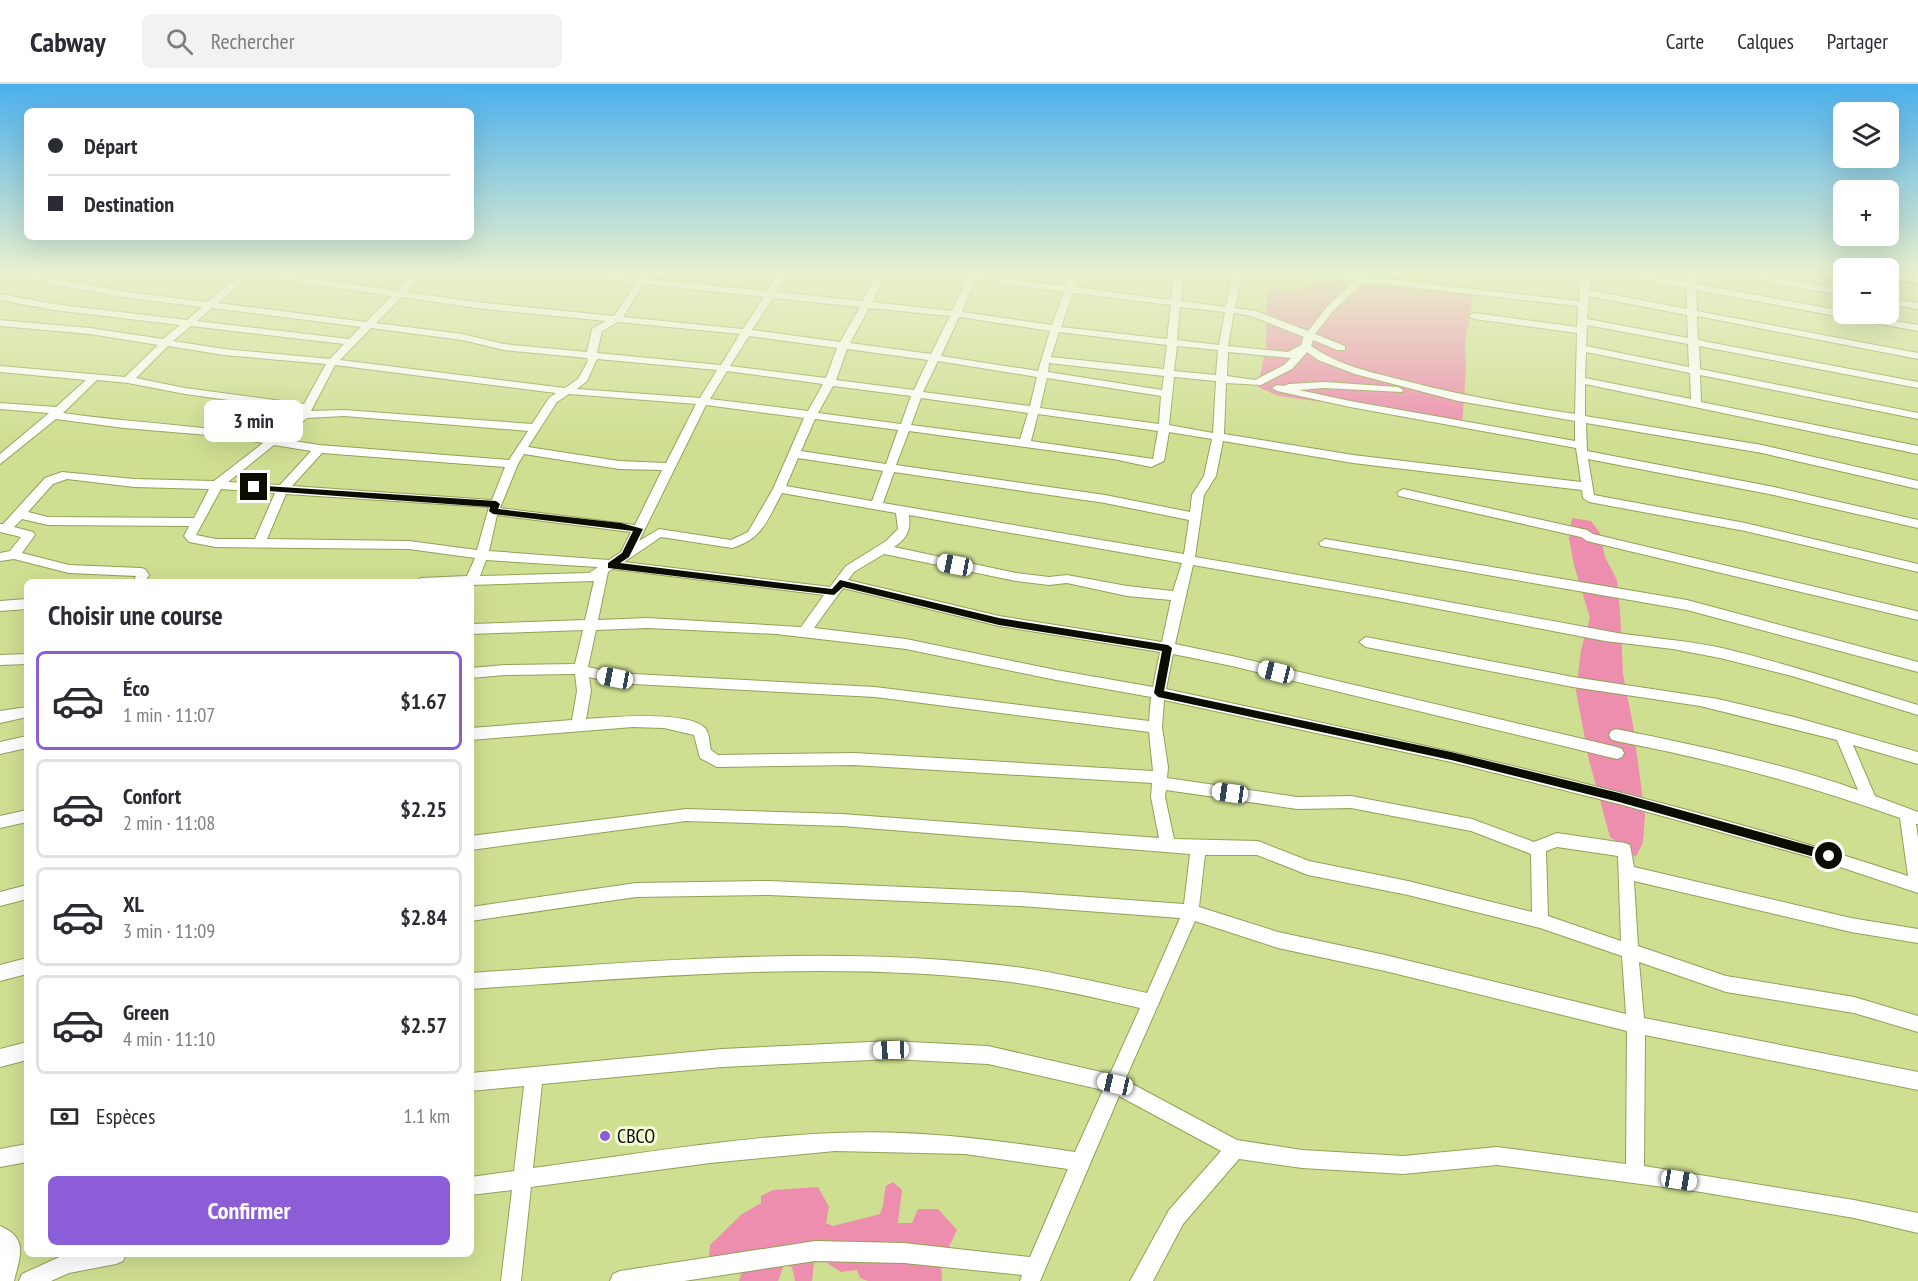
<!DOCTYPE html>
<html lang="fr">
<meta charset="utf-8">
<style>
:root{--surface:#fff;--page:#f2f2f3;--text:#2b2b33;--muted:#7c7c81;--line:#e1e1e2;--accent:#8b5dd6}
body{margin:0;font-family:"PT Sans Narrow",sans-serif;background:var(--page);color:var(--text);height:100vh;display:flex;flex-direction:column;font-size:22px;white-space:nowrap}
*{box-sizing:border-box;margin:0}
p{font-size:20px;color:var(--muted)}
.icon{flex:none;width:33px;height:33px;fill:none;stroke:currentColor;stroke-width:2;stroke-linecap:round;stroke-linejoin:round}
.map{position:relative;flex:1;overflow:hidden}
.details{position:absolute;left:24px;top:495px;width:450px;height:678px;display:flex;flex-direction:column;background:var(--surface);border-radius:9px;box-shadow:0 6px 24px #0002}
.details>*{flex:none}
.banner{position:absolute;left:24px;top:24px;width:450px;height:132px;border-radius:9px;box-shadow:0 6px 24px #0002;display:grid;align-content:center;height:132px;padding:0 24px;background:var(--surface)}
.tools{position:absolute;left:1833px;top:18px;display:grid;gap:12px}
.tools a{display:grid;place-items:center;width:66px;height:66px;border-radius:9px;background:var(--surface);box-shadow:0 6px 24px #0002;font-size:30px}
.end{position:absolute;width:27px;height:27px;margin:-14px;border:8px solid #0a0e00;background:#fff;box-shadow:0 0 0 3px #fff}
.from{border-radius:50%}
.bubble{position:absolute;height:42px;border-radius:9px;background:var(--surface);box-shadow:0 6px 24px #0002;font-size:20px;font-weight:800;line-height:42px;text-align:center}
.car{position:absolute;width:18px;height:36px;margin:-18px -9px;border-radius:8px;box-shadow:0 0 4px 2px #0007;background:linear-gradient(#fff 24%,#345 0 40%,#fff 0 76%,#345 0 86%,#fff 0)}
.banner b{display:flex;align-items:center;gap:21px;height:57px;font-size:22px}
.banner b+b{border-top:2px solid var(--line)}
.banner i{width:15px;height:15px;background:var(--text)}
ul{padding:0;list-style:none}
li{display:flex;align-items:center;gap:18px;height:99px;margin:0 12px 9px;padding:0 12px;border:3px solid var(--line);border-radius:9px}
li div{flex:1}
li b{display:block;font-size:22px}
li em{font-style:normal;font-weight:800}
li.active{border-color:var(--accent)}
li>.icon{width:54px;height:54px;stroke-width:1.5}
h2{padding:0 24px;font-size:27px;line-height:72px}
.pay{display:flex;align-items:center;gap:15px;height:66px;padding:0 24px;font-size:22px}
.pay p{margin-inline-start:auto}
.cta{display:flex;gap:12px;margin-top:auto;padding:12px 24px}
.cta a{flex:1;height:69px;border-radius:9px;background:var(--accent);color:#fff;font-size:24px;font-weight:800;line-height:69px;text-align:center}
header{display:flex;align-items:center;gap:36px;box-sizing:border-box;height:84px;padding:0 30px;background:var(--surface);border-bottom:2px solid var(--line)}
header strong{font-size:28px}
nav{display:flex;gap:33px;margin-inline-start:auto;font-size:21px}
.search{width:420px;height:54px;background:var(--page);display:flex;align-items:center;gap:15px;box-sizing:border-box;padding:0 21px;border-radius:9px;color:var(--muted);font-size:22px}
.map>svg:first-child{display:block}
.green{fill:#ed8eaf}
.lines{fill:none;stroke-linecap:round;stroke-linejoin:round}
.minor-casing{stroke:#93a156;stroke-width:2}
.tertiary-casing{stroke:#93a156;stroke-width:4}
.minor{fill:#fff;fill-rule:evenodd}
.tertiary{fill:#fff;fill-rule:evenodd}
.route{fill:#0a0e00}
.poi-dot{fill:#8b5dd6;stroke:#f3fcd6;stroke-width:2}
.labels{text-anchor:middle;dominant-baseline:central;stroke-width:6;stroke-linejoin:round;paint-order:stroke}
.near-poi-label{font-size:20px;fill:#0a0e00;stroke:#f3fcd6;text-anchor:start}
</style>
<header>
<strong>Cabway</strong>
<div class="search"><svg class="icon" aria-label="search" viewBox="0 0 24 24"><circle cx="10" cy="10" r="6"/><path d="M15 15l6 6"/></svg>Rechercher</div>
<nav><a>Carte</a><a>Calques</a><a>Partager</a></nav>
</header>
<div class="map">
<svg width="1918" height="1197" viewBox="0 0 1918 1197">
<rect width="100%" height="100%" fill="#cfdf92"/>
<!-- green -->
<g class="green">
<polygon points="1342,195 1472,209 1471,229 1465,255 1466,286 1462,342 1360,323 1278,312 1258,303 1266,264 1267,205 1298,205 1310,202 1316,197"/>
<polygon points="1572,434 1591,437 1600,449 1605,473 1617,496 1620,527 1623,590 1633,641 1645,731 1643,758 1636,773 1610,753 1589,676 1576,607 1581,566 1590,534 1574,481 1569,454"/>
<path d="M893,1098l9,8 -4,33h14l6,-14h20l19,21 -16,34 1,17h-74l-8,-3 -3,-8 -16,2 -26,-17 -3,26h-17l-3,-14 -8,-2 -6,16h-39l4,-12 -27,-7 -7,-6 1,-11 32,-31 19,-11v-7l12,-6 45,-3 11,20 -3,16 7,3 47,-12c5,-10 3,-18 6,-28z"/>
</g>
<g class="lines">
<defs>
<g id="minor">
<path d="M0,188h15l113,20 79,10 36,-30h24l130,19 19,-19h10l-20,20 70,10 138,14 22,-33 -81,-8 -5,-3h31l58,6 4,-6h8l-3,7 119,12 12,-19h10l-13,20 86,9 16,-29h10l-16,30 80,9 15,-32 -35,-4 -5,-3 42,2v-2h10l-2,3 88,11 5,-14h10l-6,15 97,13 3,-28h10l-3,29 45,6 6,-35h10l-7,36 21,3 52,20 20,-25 26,-25 -58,-6 -5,-3h29l38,4v-4h10l-1,5 212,24 2,-29h10l-2,18 98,19 -1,-21 -73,-13 -5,-3h20l58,10v-10h10v12l148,27v3h11l63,11v6l-222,-41 1,21 221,42v6l-221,-43 1,24 220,42v6l-219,-42 1,23 218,44v6l-218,-44 1,27 217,44v8l-333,-70v32l177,29 156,36v8l-156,-36 -176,-30 1,28 187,36 144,33v8l-144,-33 -186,-36 6,36 151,28 173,41v8l-173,-41 -156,-29 -6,-4 -1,-8 -229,-27 -130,-22 -7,35 -12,19 -9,62c136,23 271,48 406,73 40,8 81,9 121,18 66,16 131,37 196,57v10l-126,-39 -72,-18 -47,-9 -68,-8 -223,-43 -189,-33 -18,79 57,12 385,91 5,2 2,4 -2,4 -5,2 -385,-93 -59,-12 -7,35c249,54 499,106 742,187l-8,-58c-92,-33 -188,-59 -284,-77l-5,-2 -2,-4 2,-4 5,-2c79,16 165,34 242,61l-21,-50 -137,-34 -127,-19 -207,-40 -7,-5 7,-5 207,40 145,22 76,18 124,35v12l-65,-19 22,51 43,16v12h-2l2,14v55l-108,-36 -191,-53 -168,-42 -287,-62 -2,27 6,40 -1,11 130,19 54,-1 121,23 62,23 23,-9 68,10 5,2 4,22 217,51 67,11v14l-67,-11 -217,-51 4,65 88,30 128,21 64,19v16l-64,-19 -128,-21 -87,-30 5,56 274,54v18l-273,-55 -1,131 210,34 64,13v20l-64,-15 -153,-26 -204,-27 -94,9 -101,-6 -63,-9 -56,65 -30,57h-23l39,-71 52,-59 -102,-55 -79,185h-20l2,-6 -118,-12 -89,-2 -131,20h-74l3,-7 7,-3 195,-30 89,2 126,14 38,-88 -103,-15 -130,-3 -125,12 -179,24 -10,94h-20l11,-91 -41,5v-18l43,-6 10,-85 -53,5v-18l251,-24 170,-8 96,5 122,28 30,-66c-43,-10 -86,-20 -129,-26 -179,-23 -361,-5 -540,7v-16c179,-12 358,-28 537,-7 47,6 93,17 139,27l33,-75 -160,-12 -251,-11 -133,2 -165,24v-14l165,-24 133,-2 251,11 164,12 6,-50 -348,-28 -156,-5 -215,29v-14l215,-27 156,5 317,24 -8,-41 1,-14 -298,-18 -137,2 -17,-9 -6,-23 -30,-7 -31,-1 -162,13v-12l101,-8 5,-29 -2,-17 -70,1 -34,3v-10l34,-3 70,-1 8,-34 -112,4v-10l114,-4 9,-39 -123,4v-3h-56l6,-4 46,-2 8,-18 -66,-9 -193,-2 -27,-5 -5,-6 5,-10 -141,-1 -26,-6 -8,8 19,5 2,3 -13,18 47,12 72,3 4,1 4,6 -4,7h-12l3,-6 -67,-3 -55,-14 -14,2v-8l10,-2 11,-14 -21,-5v-8h3l42,-46 17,-6 72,7 80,2 49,-38 -31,-6 -108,-9 -68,-9 -56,45v-10l49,-41 -49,-4v-6l56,4 30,-27 -86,-8v-6l125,11 33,-32 -68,-11 -90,-8v-6l90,8 73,11 17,-14 -126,-15 -54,-10v-6l54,10 133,16 15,-13 -74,-9 -128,-23zM251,191l141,21 -26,26 -148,-19zM975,196l89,12 -12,33 -90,-13zM1364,198l214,24 -1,21 -103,-14 -5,3 5,3 103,14 -2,81c-59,-9 -116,-19 -173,-34 -32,-8 -64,-15 -91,-34l2,-6 24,10h8v-4l-30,-12 19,-24zM644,200l120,13 -21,32 -120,-12zM1073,209l98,12 -4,34 -106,-12zM1589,212l98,19 1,23 -101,-19zM402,213l74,11 130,13 -14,8 -5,23 -83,-8 -42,-10 -86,-11zM773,214l87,9 -20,35 -88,-12zM1180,223l45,5 -6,33 -42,-5zM212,224l149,19 -12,12 -152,-18zM869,224l81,8 -19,38 -81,-11zM1234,229l17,3 53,21 -3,8 -13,7 -60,-6zM959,233l91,14 -12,40 -97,-15zM618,238l122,12 -19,31 -124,-12 5,-22zM1587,241l101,19 1,23 -103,-21zM191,242l153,18 -14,15 -106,-10 -51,-8zM371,244l91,12 42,10 83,8 1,3 -10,18 -13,9 -225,-28zM1059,248l108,13 -3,24 -113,-12zM749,252l88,12 -11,30 -96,-12zM168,262l56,9 102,9 -22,40 -119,-16 -49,-10zM1177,262l41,4 -2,25 -42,-4zM847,265l81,11 -14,30 -78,-10zM1228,268l63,6 -7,7 -29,15 -28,-4zM1307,268l11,8 37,14 103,27 117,20v20l-225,-40 -51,-11 25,-2 78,4 1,-2 -5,-3 -74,-5 -35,2 -5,2 -7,-1 -5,3 5,3 73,16 226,41 5,34 -228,-27 -129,-21 2,-51 35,2 31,-16zM1586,268l104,21 1,26 -106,-21zM597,275l120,11 -17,28 -123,-9 10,-8zM938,277l99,16 -7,29 -107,-14zM1049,279l115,13 -2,14 -114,-18zM335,281l221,28 -7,5 -17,26 -188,-14 -33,1zM727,287l96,13 -15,27 -98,-12zM1174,293l42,4 -3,52 -44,-8zM1047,294l114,18 -2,28 -119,-16zM97,296l31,3 57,11 116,16 -31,27c-69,-12 -138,-14 -207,-24zM833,302l78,10 -10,28 -83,-11zM569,310l127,10 -30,59 -47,-2 -91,-14 29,-45zM921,314l107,15 -8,26 -109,-14zM706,321l98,13 -31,71 -25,43 -17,8 -72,-11 -20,12zM1038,330l120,17 -5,28 -122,-18zM344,332l184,15 -19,29 -190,-15 -38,-6 26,-21zM815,335l83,11 -12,34 -85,-13zM909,347l204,28 38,8 13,-6 5,-29 43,7 -8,37 -12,19 -2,17 -85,-17 -209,-30zM274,361l37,6 -31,34 -52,-3zM322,369l183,14 -13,33 -200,-14zM524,370l95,15 43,1 -27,55 -135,-17 18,-44zM798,374l85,13 -11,30 -86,-15zM894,388l211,31 84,17 -5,34 -301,-51zM67,395l67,8 75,2 -15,29 -146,-1 -20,-5 25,-28zM221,405l54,4 -20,46h-39l-20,-4zM782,409l114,20 2,16 -12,12 -40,25 -16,21 -206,-25 37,-25 71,11c31,-9 35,-28 50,-55zM286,410l203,13 -12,43 -68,-9 -142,-2zM497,431l134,17 -10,20 -12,8 -120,-9zM909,431l273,48 -9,28 -46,-5 -60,-11 -18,2 -33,-4 -122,-26c13,-9 17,-16 15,-32zM884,470l132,27 33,4 18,-2 60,13 44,4 -9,42 -163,-26 -151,-36 6,-8zM486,476l112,7 -9,6 -109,3zM613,485l211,26 -23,32 -153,-9 -50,2 10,-48zM843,504l156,38 161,26 -7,35 -97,-17 -150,-31 -92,-11zM648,544l128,6 130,15 150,31 95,17 -2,24 -274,-34 -260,-14 -27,-6 8,-37zM589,593l26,6 260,14 274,35 4,39 -299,-18 -136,2 -7,-5c-2,-7 -1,-16 -6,-22 -17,-18 -95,-11 -119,-9l5,-28zM1166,706l131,19 54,-1 120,23 60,23 1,58 -124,-31 -99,-20 -51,-20 -84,-2 -9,-42zM1557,763l61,9 3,85 -73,-25 -2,-65zM1205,771h52l51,20 100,20 132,33 82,28 4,58 -241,-59 -107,-23 -79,-25zM1195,837l83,27 107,23 242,60 -1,133 -129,-17 -94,9 -101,-6 -65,-10 -112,-60zM892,975l96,5 115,26 -28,62c-80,-12 -159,-23 -240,-19 -101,4 -202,22 -302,35l9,-84 180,-17z"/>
<polygon points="1725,188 1745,188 1844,206 1844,212 1730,191"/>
<polygon points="1888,214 1918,219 1918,225 1888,220"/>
<polygon points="1403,405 1587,446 1593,450 1916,527 1918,528 1918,536 1587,457 1581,453 1399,412 1397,409"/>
<polygon points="1325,455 1687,516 1918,578 1918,588 1687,526 1321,462 1319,459"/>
<polygon points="27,515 27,525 0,527 0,517"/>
<polygon points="27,570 27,580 0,581 0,571"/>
<polygon points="27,623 27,633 0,639 0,627"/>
<polygon points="27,652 27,664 0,670 0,658"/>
<polygon points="27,726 27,738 0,744 0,732"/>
<polygon points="27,801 27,815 0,822 0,808"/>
<polygon points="27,874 27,890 0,897 0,881"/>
<polygon points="27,958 27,976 0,983 0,965"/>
<polygon points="27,1060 27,1078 0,1083 0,1065"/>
<path d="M0,1142c29,12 20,30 14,55h-14z"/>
<polygon points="66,1170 126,1170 123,1177 116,1180 69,1189 51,1197 19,1197 22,1190"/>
</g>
<polygon id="tertiary" points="1888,188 1918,193 1918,199 1888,194"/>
</defs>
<!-- minor casing -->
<use href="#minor" class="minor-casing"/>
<!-- tertiary casing -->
<use href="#tertiary" class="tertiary-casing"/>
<!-- minor -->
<use href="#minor" class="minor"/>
<!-- tertiary -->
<use href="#tertiary" class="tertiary"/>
</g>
<!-- sky -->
<linearGradient id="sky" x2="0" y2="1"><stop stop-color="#4bb0ed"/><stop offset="0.53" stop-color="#e9f1ce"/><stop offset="1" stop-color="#e9f1ce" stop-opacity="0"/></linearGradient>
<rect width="1918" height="356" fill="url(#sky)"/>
<!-- route -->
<polygon class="route" points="251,401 496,417 500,420 498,425 621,439 643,445 629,473 620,479 832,505 840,496 999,534 1168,561 1172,564 1164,607 1451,668 1619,709 1829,767 1834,772 1829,777 1619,718 1451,676 1158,613 1154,609 1162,567 999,541 843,503 834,511 608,484 608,479 622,469 633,447 493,430 489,427 490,423 254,406 249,403"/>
<!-- markers -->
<circle class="poi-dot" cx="605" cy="1052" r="6"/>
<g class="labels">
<!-- near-poi labels -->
<g class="near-poi-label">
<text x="617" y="1052">CBCO</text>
</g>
</g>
</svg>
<div class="tools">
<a><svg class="icon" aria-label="layers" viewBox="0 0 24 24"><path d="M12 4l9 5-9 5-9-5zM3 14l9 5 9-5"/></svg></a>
<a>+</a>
<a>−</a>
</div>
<i class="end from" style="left:1829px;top:772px"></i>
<i class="end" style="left:254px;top:403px"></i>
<div class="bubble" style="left:204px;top:316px;width:99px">3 min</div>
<i class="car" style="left:955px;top:481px;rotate:281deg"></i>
<i class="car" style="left:1276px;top:588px;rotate:284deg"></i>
<i class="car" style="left:615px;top:594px;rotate:281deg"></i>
<i class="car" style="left:1230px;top:709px;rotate:278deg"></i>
<i class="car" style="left:891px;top:966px;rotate:268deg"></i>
<i class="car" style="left:1115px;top:1000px;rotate:283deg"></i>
<i class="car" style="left:1679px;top:1096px;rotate:99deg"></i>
<div class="banner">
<b><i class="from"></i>Départ</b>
<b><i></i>Destination</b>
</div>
<section class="details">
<h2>Choisir une course</h2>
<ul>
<li class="active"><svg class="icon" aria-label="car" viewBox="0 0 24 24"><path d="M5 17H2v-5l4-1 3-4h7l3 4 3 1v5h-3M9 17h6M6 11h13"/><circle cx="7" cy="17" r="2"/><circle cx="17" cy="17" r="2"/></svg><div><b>Éco</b><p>1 min · 11:07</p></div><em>$1.67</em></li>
<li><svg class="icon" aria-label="car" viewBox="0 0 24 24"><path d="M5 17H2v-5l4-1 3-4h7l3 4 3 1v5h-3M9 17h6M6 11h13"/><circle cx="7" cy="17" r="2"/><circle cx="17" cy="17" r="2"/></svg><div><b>Confort</b><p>2 min · 11:08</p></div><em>$2.25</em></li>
<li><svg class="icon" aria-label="car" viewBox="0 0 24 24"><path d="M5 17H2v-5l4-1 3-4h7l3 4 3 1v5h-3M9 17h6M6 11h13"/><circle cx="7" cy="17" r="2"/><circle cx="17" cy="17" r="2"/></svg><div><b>XL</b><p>3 min · 11:09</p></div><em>$2.84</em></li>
<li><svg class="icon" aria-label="car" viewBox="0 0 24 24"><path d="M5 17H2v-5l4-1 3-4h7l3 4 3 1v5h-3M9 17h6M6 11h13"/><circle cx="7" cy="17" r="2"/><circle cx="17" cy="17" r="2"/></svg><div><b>Green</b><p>4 min · 11:10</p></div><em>$2.57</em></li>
</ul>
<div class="pay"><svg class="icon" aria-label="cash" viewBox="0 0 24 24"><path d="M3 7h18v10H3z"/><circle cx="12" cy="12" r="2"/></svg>Espèces<p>1.1 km</p></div>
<div class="cta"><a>Confirmer</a></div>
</section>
</div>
